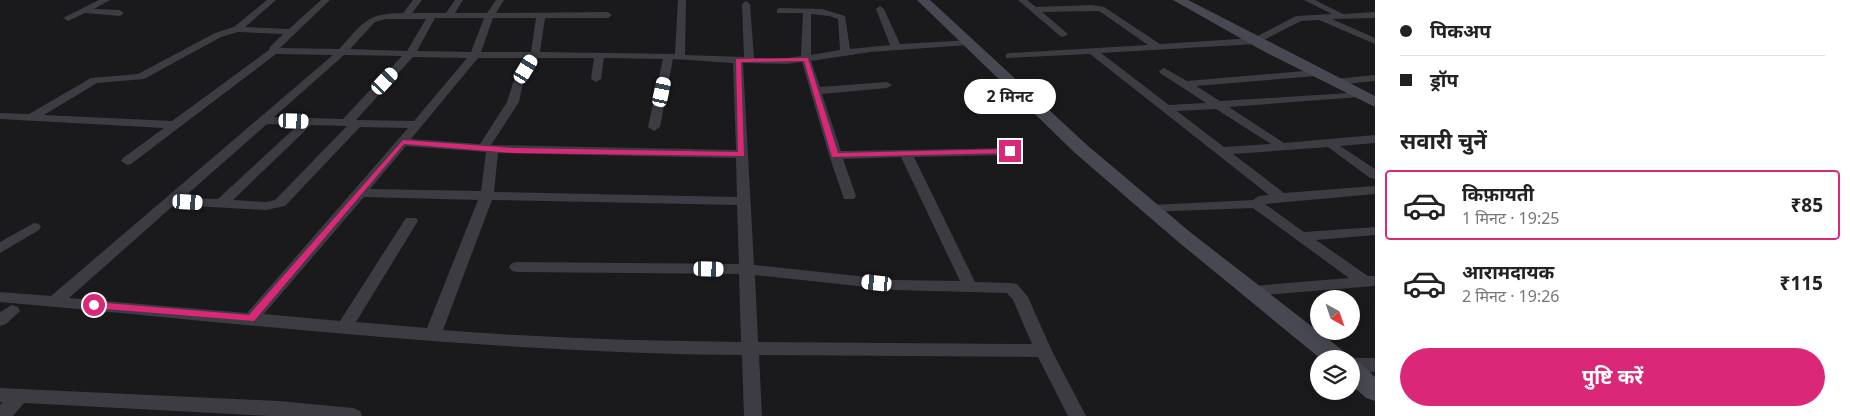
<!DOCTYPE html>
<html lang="hi">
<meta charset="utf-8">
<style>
:root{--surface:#fff;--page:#f6f6f6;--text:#222;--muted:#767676;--line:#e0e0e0;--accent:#db2777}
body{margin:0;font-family:"Noto Sans","Noto Sans Devanagari",sans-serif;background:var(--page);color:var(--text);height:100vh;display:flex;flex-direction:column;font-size:19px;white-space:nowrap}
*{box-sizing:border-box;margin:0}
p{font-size:16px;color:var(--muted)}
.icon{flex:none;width:28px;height:28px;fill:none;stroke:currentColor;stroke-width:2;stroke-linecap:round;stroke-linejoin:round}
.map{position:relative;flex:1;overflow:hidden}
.sheet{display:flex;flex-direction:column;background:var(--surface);width:475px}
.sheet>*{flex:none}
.top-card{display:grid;align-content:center;height:110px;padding:0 25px;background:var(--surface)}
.needle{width:32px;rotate:140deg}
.fabs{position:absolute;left:1310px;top:290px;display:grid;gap:10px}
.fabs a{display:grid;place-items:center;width:50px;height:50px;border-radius:50%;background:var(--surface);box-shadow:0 2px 12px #0003;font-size:25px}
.end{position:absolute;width:22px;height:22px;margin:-11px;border:6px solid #db2777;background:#fff;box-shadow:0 0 0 2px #fff}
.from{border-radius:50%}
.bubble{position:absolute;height:35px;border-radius:18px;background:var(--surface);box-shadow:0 2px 12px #0003;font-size:16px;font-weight:700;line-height:35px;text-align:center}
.car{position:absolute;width:15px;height:30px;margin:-15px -8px;border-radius:6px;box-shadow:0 0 4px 1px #0007;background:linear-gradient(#fff 24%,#345 0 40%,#fff 0 76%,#345 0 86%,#fff 0)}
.top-card b{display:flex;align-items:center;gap:18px;height:48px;font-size:19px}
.top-card b+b{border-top:1px solid var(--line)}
.top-card i{width:12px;height:12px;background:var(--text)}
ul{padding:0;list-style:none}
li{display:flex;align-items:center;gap:15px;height:70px;margin:0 10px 8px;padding:0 15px;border:2px solid transparent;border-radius:5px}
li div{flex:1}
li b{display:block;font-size:19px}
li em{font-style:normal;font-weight:700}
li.selected{border-color:var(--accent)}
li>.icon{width:45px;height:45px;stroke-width:1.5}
h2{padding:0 25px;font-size:22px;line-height:60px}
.action{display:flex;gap:10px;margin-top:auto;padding:10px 25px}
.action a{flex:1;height:58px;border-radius:30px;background:var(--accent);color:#fff;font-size:20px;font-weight:700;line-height:58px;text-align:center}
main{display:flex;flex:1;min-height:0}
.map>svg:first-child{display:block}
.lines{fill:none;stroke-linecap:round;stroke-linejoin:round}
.street{fill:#3d3c43;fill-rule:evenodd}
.secondary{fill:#484852;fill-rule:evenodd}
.route{fill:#db2777}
</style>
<main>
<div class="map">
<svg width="1375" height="416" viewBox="0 0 1375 416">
<rect width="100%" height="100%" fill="#1a191c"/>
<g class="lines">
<!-- street -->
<g class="street">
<polygon points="99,0 110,0 94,9 120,10 124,13 120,16 85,13 68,21 63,18"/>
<path d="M267,0h9l-31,27 44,2 32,-29h9l-50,48 59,1c24,-25 26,-36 64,-36l10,-13h9l-10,13h34l9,-13h8l-8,13h32l9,-13h8l-8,13 112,-1 4,3 -4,3h-63l-5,34 135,2 3,-54h8l-1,55 59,2 -2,-53 4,-3 4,3 4,54h33l14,-2 2,-43h-26v-4l3,-1 42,1 23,7 5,33 40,-4 -14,-36 4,-3 4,3 16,35 71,-4v4l-3,1 -98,7 -59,9 9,26 67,-5 5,3 -5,3 -65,6 19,57 173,-3 2,3 -2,3 -4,1 -96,2 61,125 36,1 6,1 11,13 24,54 34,65h-18l-30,-59 -279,-2 3,61h-18l-2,-61c-248,-2 -495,-31 -742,-53v-10l51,4 282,-241 -57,-1 -145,110 -4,1 -6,-4 2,-3 41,-30 -164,-9v-6l29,1 62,-36 47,-4 77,-41 19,-6zM811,14l18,2 9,3 2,31 -29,5zM435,18h49l-13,34 -54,-1zM493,18h43l-5,34h-50zM386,19h40l-19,32 -57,-2 25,-27zM238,32l45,2 -13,13 -1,3 -97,71 -128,-6 53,-32 47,-4 77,-42zM344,55l58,1 -59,63 -69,-2zM413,57l54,1 -53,63 -58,-1zM478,58h50l-15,25 -6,19 -27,42 -69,-5zM538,58h56l-3,21 5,3 5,-3 3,-21 59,1 -15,68 6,4 6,-4 13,-68 60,4 3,87 -245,-5 28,-43 4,-19zM802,62l27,93 15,44h10l2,-3 -13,-37 58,-2 59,124 -65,-1 -141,-15 -11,-202 44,1zM267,124l31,1 -80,74 -35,-1zM311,125l36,1 -72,74 -9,2 -33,-2zM360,127l48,1 -161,185 -178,-15 105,-93 92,5 19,-4zM406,146l80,6 -5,39 -111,-2zM498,153l238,5 1,39 -243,-5zM364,197l114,3 -51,128 -71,-6 62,-101 -2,-3h-10l-2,3 -64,100 -76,-7zM492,200l245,5 2,59 -222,-2 -5,1 -3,4 3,4 5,1 222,2 2,68c-99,-1 -199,-4 -298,-12zM755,275l140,15 112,3 6,7 19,44 -274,-2z"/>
<path d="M1018,0h9l9,7 56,-2 12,2 56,37 94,-6 42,-22 36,-2 -28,-14h11l28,14 32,-2v6l-43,1 43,19v6l-56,-24 -18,1 -45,23 -155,9 68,52 37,-2 -46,-30 -1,-2 5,-3 23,13 129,-11 5,3 -5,3 -120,10 24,15 144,-9 1,2 -5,3 -131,10 55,36 91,-8v8l-35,3 35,23v10l-5,-1 -42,-31 -95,7 51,39 91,-7v8l-110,10 39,28 71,-5v8l-59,5 52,36h7v10l-122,10 -6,-1 -2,-4 2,-4 6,-1 96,-8 -96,-70 -106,4 -2,-3 7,-4 101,-5 6,-4 10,-1 -179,-141 -84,4v-4l4,-1 138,-8 -49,-34 -57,1 26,22 -5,3 -3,-1zM1216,109l55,35 -47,3 -47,-36z"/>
<polygon points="1375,75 1375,81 1335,85 1330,82 1335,79"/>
<polygon points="34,223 39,224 41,227 39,230 0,253 0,242"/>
<polygon points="12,305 18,307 20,311 6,324 0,326 0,312"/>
<rect x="1351" y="358" width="24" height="14"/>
<polygon points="0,388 279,401 353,408 360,411 362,416 269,416 24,403 13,416 0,416 0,405 2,402 0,402"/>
</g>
<!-- secondary -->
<g class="secondary">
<polygon points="917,0 930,0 1087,145 1190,232 1346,353 1350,359 1321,359 1176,240 1075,153"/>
<polygon points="1173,0 1188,0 1375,96 1375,107 1265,52"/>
<polygon points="1351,361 1360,363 1375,377 1375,401 1366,398 1351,384"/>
</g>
</g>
<!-- route -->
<polygon class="route" points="808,58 838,153 1010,149 1014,151 1010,153 832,157 804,61 741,62 744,156 513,153 404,144 254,321 94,308 89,305 94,302 249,315 403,140 513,148 738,152 736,59"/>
</svg>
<div class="fabs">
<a><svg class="needle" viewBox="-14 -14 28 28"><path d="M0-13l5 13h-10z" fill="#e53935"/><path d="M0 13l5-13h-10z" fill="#767676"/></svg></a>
<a><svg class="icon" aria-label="layers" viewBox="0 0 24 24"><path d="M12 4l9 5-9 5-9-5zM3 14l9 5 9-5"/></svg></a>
</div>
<i class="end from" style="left:94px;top:305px"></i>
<i class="end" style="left:1010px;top:151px"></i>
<div class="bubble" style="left:964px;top:79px;width:92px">2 मिनट</div>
<i class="car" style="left:526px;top:69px;rotate:31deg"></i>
<i class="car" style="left:385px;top:81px;rotate:43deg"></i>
<i class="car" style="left:662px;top:92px;rotate:12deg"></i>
<i class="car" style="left:294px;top:121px;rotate:92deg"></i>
<i class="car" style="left:188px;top:202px;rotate:93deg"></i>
<i class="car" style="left:709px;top:269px;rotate:91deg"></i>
<i class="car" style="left:877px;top:283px;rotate:276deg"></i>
</div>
<section class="sheet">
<div class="top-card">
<b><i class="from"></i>पिकअप</b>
<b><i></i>ड्रॉप</b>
</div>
<h2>सवारी चुनें</h2>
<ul>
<li class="selected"><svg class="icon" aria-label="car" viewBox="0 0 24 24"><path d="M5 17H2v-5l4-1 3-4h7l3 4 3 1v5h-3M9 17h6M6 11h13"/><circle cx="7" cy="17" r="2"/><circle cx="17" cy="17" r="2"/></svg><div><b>किफ़ायती</b><p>1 मिनट · 19:25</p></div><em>₹85</em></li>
<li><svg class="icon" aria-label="car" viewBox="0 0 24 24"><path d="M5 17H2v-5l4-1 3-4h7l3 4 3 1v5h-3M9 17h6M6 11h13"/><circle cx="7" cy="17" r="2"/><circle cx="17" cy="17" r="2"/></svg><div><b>आरामदायक</b><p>2 मिनट · 19:26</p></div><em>₹115</em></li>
</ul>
<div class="action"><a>पुष्टि करें</a></div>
</section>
</main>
